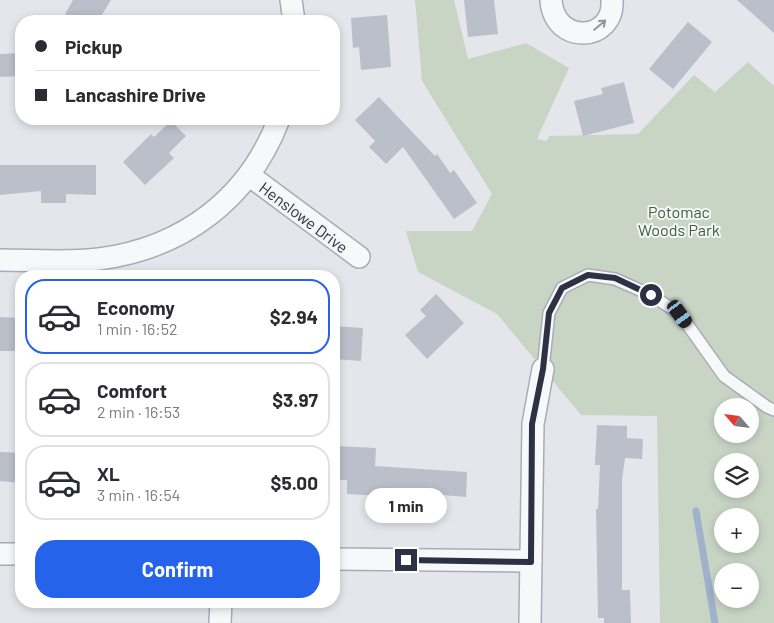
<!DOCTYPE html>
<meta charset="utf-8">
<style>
:root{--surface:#fff;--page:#f7f7f7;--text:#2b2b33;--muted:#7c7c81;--line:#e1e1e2;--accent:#2563eb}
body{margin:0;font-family:Barlow,sans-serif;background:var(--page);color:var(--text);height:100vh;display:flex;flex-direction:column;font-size:19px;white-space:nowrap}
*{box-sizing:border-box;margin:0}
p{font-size:16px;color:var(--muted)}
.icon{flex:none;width:28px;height:28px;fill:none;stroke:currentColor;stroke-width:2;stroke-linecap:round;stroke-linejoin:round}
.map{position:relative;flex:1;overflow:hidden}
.panel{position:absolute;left:15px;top:270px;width:325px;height:338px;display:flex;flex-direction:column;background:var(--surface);border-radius:20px;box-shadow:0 2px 8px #0003}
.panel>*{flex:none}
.hud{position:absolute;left:15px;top:15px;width:325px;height:110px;border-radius:20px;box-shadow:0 2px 8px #0003;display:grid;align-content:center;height:110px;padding:0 20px;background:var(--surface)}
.needle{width:32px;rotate:298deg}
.controls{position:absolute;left:714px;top:398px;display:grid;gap:10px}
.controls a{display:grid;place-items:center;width:45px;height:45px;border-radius:50%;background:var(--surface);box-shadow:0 2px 8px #0003;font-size:25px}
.end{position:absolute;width:22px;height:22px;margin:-11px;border:6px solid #2c3244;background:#fff;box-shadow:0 0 0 2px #fff}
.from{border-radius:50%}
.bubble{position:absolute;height:35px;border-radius:18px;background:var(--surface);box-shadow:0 2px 8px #0003;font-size:16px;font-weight:700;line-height:35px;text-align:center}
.car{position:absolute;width:15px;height:30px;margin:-15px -8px;border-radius:6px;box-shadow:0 0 4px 1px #0007;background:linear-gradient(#222 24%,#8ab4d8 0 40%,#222 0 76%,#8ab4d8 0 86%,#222 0)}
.hud b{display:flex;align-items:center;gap:18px;height:48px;font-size:19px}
.hud b+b{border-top:1px solid var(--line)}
.hud i{width:12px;height:12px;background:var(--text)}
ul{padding:9px 0 0;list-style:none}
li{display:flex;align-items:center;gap:15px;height:75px;margin:0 10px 8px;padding:0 10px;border:2px solid var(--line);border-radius:20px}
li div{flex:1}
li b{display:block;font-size:19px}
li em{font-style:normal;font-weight:700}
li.active{border-color:var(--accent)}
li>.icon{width:45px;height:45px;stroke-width:1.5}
.button{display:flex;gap:10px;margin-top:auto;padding:10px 20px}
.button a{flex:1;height:58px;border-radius:20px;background:var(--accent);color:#fff;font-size:20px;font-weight:700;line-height:58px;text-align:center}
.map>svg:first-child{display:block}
.green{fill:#c8d5c5;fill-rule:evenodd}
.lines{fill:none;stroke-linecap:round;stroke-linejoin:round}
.stream{stroke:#a0b1cb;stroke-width:7}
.building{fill:#bbbfc9}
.service-casing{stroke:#a9acb6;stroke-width:14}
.minor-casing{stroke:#a9acb6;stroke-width:24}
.service{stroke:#f7f8fa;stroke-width:11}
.minor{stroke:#f7f8fa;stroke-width:21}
.oneway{stroke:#92959f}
.route{stroke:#2c3244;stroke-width:6}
.labels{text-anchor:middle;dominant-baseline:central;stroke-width:4;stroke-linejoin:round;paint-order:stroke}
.park-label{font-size:16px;fill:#3d6039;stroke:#f4f5f9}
.street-label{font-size:16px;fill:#2c3244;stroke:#f4f5f9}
</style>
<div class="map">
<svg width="774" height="623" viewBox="0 0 774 623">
<rect width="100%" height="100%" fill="#e4e6ec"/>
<!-- green -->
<path class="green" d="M415,0h39l14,59 58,-16 43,25 -32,71 10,2 2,-5 89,-2 56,-59 21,17 33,-30 26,24v537h-114l-3,-207 -76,-1 -84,-101 -79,-42 -12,-41h66l20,-37 -70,-113zM722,406h28v28h-28zM722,461h28v28h-28zM722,516h28v28h-28zM722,571h28v28h-28z"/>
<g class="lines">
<!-- stream -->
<polyline class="stream" points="696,511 715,623"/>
</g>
<!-- building -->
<g class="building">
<polygon points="73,0 111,0 98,21 77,21 65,14"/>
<polygon points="464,0 494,0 498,34 468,37"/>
<polygon points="737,0 774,0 774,33"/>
<polygon points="387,15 391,67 361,70 359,47 353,48 351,18"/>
<polygon points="688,22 712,42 673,89 649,69"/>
<polygon points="21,53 21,76 0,77 0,54"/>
<polygon points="624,82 634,123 583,136 574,101 603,94 601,88"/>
<polygon points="379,97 435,156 437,154 450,173 454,170 477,203 454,219 403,147 386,164 369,147 375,141 355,120"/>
<polygon points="171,121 186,136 169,153 174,158 145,185 123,162 151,134 154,137"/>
<polygon points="0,165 96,165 96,195 66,194 66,203 41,203 41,191 0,195"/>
<polygon points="436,294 464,323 427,359 405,335 426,316 420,310"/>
<polygon points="0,317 21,318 21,351 0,351"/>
<polygon points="334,326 363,328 361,361 334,359"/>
<polygon points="597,425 627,426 627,438 643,439 642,459 625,458 622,480 622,590 630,590 631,623 604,623 604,618 598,618 596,509 598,509 600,465 595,465"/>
<polygon points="334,446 376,448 375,466 467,472 466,497 443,495 443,501 401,499 401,497 347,494 347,480 334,480"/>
<polygon points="0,452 21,453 21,483 0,481"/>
</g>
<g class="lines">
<defs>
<polyline id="service" points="543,369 549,313 562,288 588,275 615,279 651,295 680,314 724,376 767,407 774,410"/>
<g id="minor">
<polyline points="291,0 294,21"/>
<path d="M551,0c3,46 64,42 61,0"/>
<polyline points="250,176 359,257"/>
<path d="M0,260c33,0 67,3 99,-1 85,-11 150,-61 180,-140"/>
<polyline points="0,554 21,554"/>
<polyline points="334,559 531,561"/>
<polyline points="220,623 221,601"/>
<polyline points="530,623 533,424 543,369"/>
</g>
</defs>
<!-- service casing -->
<use href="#service" class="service-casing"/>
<!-- minor casing -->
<use href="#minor" class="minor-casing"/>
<!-- service -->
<use href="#service" class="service"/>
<!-- minor -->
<use href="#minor" class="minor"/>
</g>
<!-- one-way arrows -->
<defs><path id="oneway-shaft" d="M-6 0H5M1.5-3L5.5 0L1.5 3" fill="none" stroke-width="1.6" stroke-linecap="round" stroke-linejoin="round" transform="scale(1.25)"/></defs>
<use class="oneway" href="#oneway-shaft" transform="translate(600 25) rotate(-40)"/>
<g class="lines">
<!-- route -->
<polyline class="route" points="406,560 531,562 532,424 543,369 549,313 562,288 588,275 615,278 651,295"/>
</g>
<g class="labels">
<!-- park labels -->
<g class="park-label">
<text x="679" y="211">Potomac<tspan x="679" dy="18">Woods Park</tspan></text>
</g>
<!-- street labels -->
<g class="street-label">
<text transform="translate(304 217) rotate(37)">Henslowe Drive</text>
</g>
</g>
</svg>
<div class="controls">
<a><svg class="needle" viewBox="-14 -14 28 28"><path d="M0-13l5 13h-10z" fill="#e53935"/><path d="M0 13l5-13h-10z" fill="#7c7c81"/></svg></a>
<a><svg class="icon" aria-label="layers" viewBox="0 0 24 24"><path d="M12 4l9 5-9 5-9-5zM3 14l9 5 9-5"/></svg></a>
<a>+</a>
<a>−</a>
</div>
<i class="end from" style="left:651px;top:295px"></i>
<i class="end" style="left:406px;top:560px"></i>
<div class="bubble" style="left:365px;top:488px;width:82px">1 min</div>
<i class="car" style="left:680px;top:314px;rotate:144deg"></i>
<div class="hud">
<b><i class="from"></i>Pickup</b>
<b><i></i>Lancashire Drive</b>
</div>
<section class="panel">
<ul>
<li class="active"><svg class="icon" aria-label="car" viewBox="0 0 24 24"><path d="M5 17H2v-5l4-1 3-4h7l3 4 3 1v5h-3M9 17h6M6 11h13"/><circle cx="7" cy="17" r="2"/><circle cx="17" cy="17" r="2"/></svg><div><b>Economy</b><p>1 min · 16:52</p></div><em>$2.94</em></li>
<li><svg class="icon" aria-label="car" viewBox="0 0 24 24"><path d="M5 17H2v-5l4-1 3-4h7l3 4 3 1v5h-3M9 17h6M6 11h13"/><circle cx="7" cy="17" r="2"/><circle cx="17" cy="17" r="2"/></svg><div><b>Comfort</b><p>2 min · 16:53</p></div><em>$3.97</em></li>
<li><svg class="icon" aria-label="car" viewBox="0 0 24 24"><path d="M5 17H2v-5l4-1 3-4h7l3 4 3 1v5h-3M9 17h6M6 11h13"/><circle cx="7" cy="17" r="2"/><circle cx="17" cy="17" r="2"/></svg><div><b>XL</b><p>3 min · 16:54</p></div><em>$5.00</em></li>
</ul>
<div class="button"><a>Confirm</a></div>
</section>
</div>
